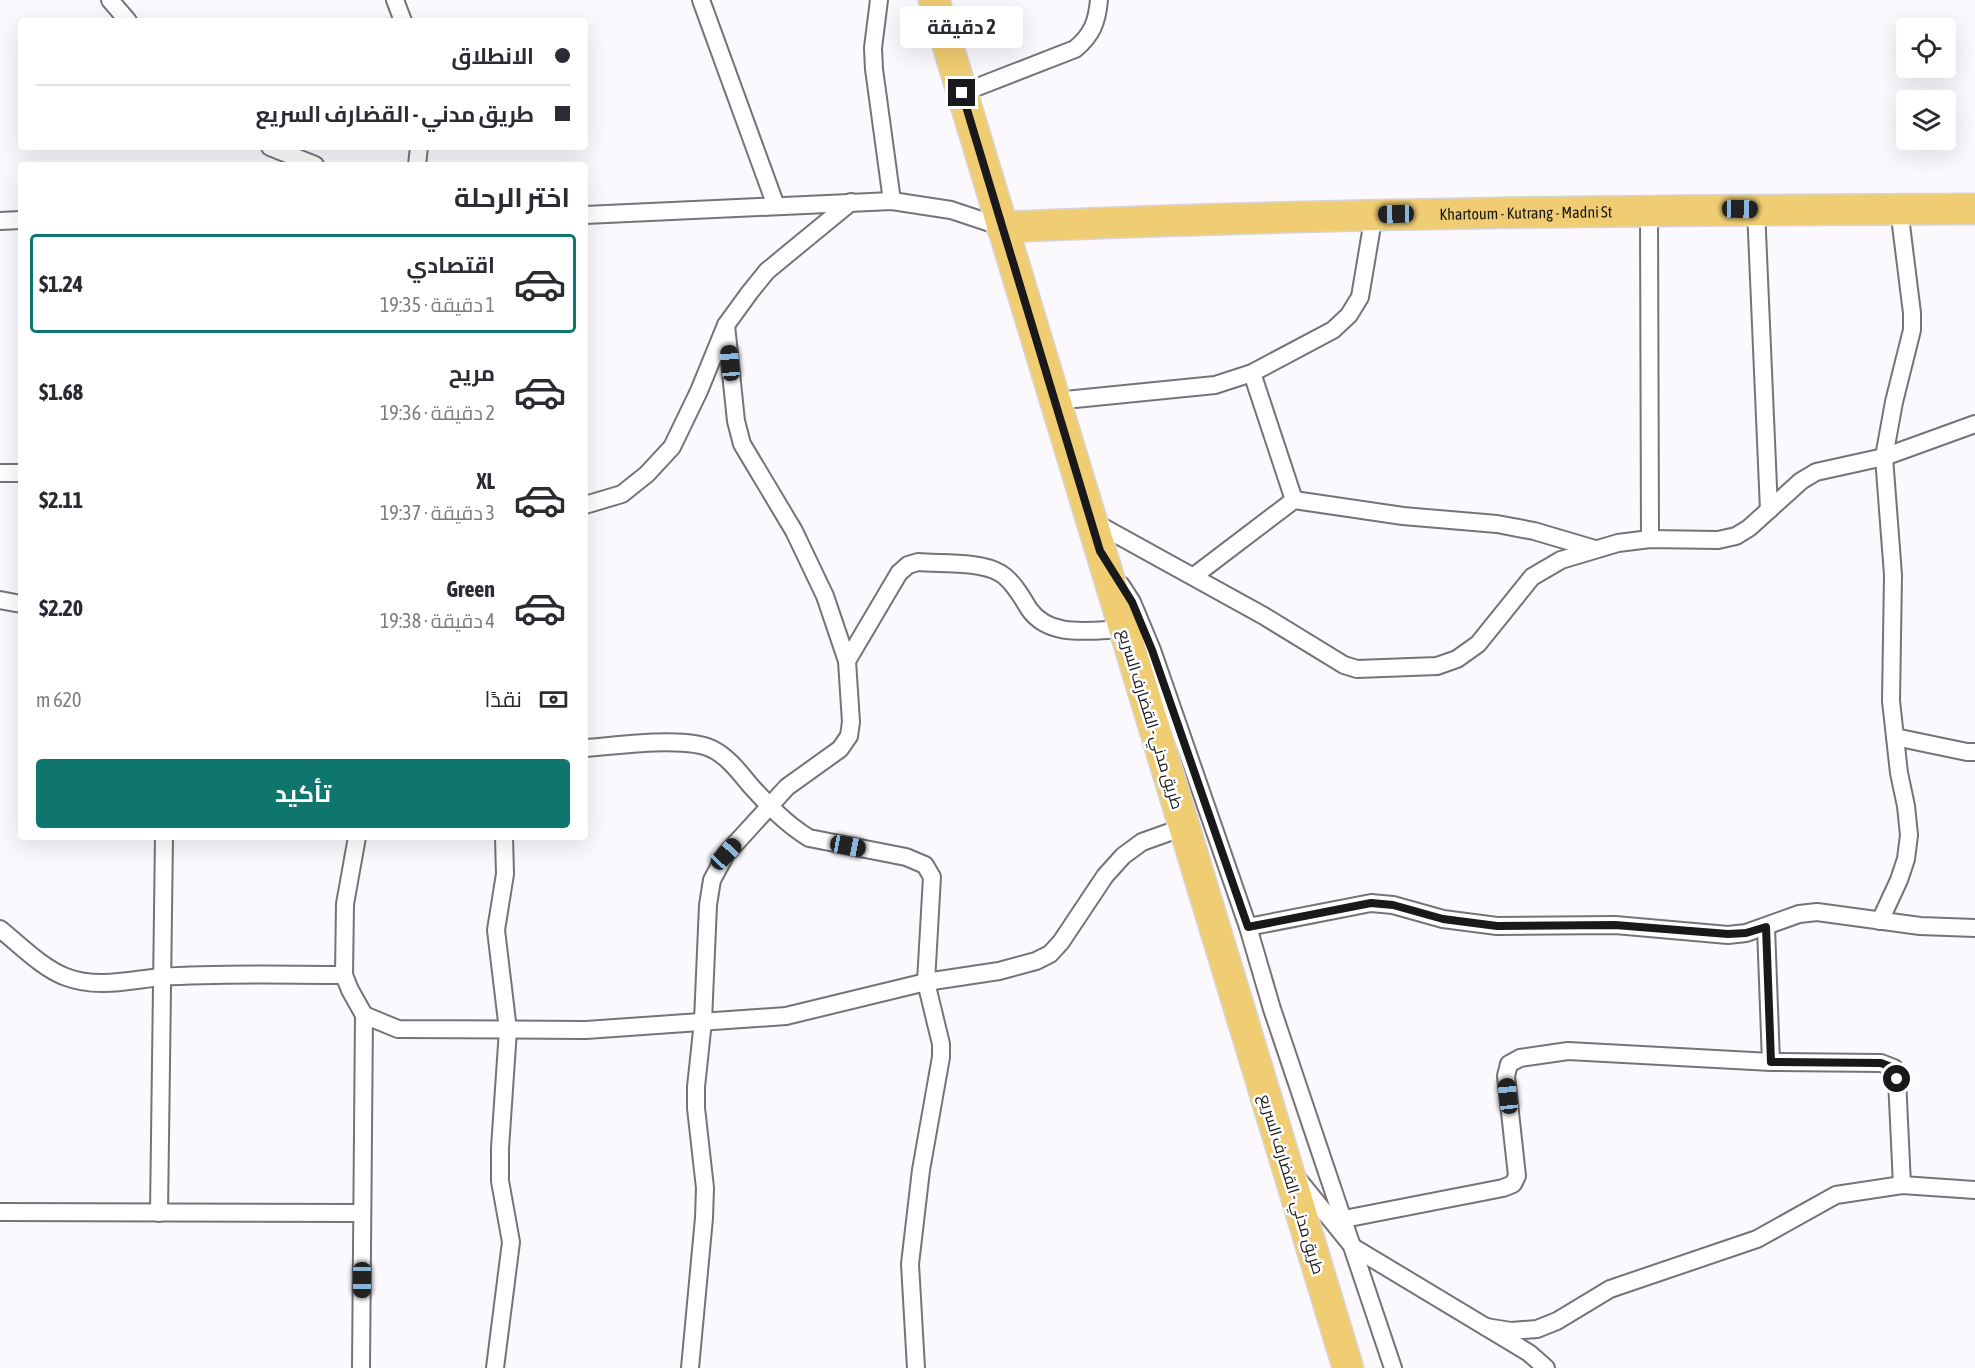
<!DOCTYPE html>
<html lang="ar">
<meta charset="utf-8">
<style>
:root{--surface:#fff;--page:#f7f7f7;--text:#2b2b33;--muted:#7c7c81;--line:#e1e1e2;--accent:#0f766e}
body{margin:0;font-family:"Asap Condensed",Cairo,sans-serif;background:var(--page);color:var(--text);direction:rtl;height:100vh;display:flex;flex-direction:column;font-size:22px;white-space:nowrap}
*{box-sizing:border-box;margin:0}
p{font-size:20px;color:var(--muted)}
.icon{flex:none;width:33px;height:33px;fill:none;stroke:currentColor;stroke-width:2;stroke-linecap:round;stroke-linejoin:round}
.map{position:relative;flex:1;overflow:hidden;direction:ltr}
.drawer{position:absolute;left:18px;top:162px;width:570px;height:678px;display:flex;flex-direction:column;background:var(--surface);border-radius:6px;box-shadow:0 6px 24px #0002;direction:rtl}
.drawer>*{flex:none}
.hud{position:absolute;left:18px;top:18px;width:570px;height:132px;border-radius:6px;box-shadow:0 6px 24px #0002;direction:rtl;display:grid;align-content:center;height:132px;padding:0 18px;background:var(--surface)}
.buttons{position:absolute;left:1896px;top:18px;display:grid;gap:12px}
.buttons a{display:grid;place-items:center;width:60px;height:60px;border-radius:6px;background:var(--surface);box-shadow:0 6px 24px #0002;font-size:30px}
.end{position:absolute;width:27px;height:27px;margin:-14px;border:8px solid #19181a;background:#fff;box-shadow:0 0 0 3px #fff}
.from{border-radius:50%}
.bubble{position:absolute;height:42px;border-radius:6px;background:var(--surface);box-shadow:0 6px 24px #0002;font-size:20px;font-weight:700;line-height:42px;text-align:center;direction:rtl}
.car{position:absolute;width:18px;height:36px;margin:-18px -9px;border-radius:8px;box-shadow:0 0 4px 2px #0007;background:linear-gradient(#222 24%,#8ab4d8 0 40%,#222 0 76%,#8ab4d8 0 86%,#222 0)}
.hud b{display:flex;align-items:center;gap:21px;height:57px;font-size:22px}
.hud b+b{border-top:2px solid var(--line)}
.hud i{width:15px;height:15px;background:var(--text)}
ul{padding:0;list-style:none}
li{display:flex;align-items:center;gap:18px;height:99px;margin:0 12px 9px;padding:0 6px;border:3px solid transparent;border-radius:6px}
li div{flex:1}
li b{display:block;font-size:22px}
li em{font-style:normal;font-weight:700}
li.selected{border-color:var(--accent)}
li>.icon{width:54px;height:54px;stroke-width:1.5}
h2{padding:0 18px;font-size:27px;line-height:72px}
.pay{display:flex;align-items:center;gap:15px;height:66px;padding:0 18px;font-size:22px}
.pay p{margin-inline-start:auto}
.cta{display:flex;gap:12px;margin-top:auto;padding:12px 18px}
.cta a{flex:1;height:69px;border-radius:6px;background:var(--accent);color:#fff;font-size:24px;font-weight:700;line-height:69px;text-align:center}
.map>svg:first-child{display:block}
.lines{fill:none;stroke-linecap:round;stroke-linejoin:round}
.street-casing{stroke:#757378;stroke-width:20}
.highway-casing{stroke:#d6d5d6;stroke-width:33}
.street{stroke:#fff;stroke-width:16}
.highway{stroke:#f0cd72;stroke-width:30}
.route{stroke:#19181a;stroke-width:8}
.labels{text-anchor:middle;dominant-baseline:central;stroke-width:5;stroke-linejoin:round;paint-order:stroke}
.street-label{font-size:16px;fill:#19181a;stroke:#fff}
</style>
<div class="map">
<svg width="1975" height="1368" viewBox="0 0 1975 1368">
<rect width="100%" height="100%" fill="#fcf9fe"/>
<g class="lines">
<defs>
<g id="street">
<polyline points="110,0 128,21"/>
<polyline points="395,0 403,21"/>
<polyline points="701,0 776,206"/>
<polyline points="879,0 873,48 874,69 892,201"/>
<path d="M962,93l113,-44c17,-14 22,-27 24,-49"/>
<polyline points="270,147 315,165"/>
<polyline points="417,165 419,147"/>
<polyline points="1756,209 1769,510"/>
<polyline points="1649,210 1650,539"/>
<polyline points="585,215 892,201 951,210 1002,227"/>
<polyline points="0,221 21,220"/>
<polyline points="1252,373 1294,500"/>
<polyline points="1055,401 1215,385 1252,373 1333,330 1349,315 1360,297 1374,214"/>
<polyline points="0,473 21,473"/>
<polyline points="585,505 622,494 647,474 672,447 699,391 726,325 750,292 767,271 851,202"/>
<polyline points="1092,521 1264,616 1344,665 1357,669 1437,666 1457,659 1478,644 1532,577 1561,560 1618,543 1650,539 1718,540 1736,536 1749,528 1801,481 1816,472 1884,457 1975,424"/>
<polyline points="1194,576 1294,500 1403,516 1497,524 1534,531 1595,549"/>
<polyline points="1121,585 1132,602 1152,650 1248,927 1272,1009 1393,1368"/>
<polyline points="0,600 21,604"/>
<path d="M847,661l52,-88 9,-8 10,-3c24,2 62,-1 82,11 12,7 22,24 29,36 21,30 62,21 94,20"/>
<polyline points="1895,737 1967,752 1975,752"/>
<path d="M585,748c31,-2 103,-13 129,2 15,8 26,23 36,35 18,20 36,39 59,53l97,19 19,8 7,12 -6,105 15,62v13l-20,113 -11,94 6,104"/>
<polyline points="357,837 345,904 344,975 350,990 364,1015 361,1368"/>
<polyline points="1880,921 1899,880 1906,859 1909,835 1906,806 1899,773 1891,701 1893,575 1884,457 1894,402 1912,330 1912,313 1899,209"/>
<polyline points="1248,927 1371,903 1393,905 1443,919 1497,926 1615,925 1728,935 1746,933 1799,914 1817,912 1920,926 1975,928"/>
<polyline points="1766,927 1771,1062"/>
<path d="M0,929c20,16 42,39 66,48 31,12 64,3 95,0 61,-4 122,-2 183,-2"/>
<polyline points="364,1015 398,1029 586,1030 786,1016 926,982 999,971 1036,961 1050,954 1061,942 1105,876 1123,856 1142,842 1184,827"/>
<polyline points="1297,1178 1353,1247 1529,1353 1546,1368"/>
<polyline points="0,1212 362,1213"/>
<polyline points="159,1213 164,837"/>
<polyline points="1344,1219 1503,1188 1513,1184 1517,1176 1506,1076 1509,1064 1520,1058 1568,1051 1771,1062 1881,1063 1894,1068 1897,1079 1902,1185"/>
<polyline points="1486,1327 1511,1331 1537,1329 1557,1321 1610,1289 1757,1239 1836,1195 1902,1185 1975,1190"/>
<polyline points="495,1368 511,1242 500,1181 500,1148 508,1030 496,930 505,874 504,837"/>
<polyline points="690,1368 704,1218 705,1188 696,1108 696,1087 703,1021 708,905 712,880 726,854 787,787 840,749 849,736 851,722 847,661 825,596 794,531 742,444 736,421 726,325"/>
</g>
<g id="highway">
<polyline points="934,0 1348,1368"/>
<path id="s1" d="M1002,227c325,-14 649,-17 973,-18"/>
</g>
</defs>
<!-- street casing -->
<use href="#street" class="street-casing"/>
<!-- highway casing -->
<use href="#highway" class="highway-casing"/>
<!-- street -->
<use href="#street" class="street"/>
<!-- highway -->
<use href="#highway" class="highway"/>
</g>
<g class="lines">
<!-- route -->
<polyline class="route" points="962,93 1100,551 1132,602 1152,650 1248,927 1371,903 1393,905 1443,919 1497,926 1615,925 1728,934 1746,933 1766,927 1771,1062 1881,1063 1894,1068 1897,1079"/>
</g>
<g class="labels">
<!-- street labels -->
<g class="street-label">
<text stroke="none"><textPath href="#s1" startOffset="524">Khartoum - Kutrang - Madni St</textPath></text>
<text transform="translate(1151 719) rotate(73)">طريق مدني - القضارف السريع</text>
<text transform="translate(1292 1184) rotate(73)">طريق مدني - القضارف السريع</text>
</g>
</g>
</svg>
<div class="buttons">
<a><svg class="icon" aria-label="locate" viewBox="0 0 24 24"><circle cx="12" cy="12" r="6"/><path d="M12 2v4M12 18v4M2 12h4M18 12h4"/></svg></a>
<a><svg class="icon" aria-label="layers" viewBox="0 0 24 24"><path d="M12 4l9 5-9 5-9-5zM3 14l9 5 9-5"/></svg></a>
</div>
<i class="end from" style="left:1897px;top:1079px"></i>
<i class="end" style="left:962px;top:93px"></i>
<div class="bubble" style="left:900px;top:6px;width:123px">2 دقيقة</div>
<i class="car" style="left:1740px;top:209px;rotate:91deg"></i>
<i class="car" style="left:1396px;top:214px;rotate:269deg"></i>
<i class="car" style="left:730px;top:363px;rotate:355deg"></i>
<i class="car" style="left:848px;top:846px;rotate:101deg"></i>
<i class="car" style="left:726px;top:854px;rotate:43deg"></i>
<i class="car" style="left:1508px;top:1096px;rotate:354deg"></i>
<i class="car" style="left:362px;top:1280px;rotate:180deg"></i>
<div class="hud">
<b><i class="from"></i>الانطلاق</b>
<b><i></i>طريق مدني - القضارف السريع</b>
</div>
<section class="drawer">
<h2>اختر الرحلة</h2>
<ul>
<li class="selected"><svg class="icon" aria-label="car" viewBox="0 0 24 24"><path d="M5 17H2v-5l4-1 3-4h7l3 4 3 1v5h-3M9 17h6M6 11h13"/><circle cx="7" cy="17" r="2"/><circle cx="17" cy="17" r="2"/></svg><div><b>اقتصادي</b><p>1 دقيقة · 19:35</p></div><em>$1.24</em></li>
<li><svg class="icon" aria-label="car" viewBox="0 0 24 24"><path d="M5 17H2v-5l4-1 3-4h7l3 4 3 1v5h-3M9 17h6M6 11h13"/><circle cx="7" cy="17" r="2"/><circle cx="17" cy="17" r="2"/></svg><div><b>مريح</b><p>2 دقيقة · 19:36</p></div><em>$1.68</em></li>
<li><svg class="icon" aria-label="car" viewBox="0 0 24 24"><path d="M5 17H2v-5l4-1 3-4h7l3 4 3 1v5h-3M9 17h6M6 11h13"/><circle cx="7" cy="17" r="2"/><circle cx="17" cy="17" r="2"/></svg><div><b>XL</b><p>3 دقيقة · 19:37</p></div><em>$2.11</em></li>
<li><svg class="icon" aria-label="car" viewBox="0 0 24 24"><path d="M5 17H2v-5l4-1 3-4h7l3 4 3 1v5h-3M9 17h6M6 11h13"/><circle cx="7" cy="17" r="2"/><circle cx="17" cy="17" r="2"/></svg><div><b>Green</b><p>4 دقيقة · 19:38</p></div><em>$2.20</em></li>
</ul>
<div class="pay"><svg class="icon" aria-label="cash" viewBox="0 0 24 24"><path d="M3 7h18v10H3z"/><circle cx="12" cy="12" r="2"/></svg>نقدًا<p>620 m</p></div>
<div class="cta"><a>تأكيد</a></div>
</section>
</div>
